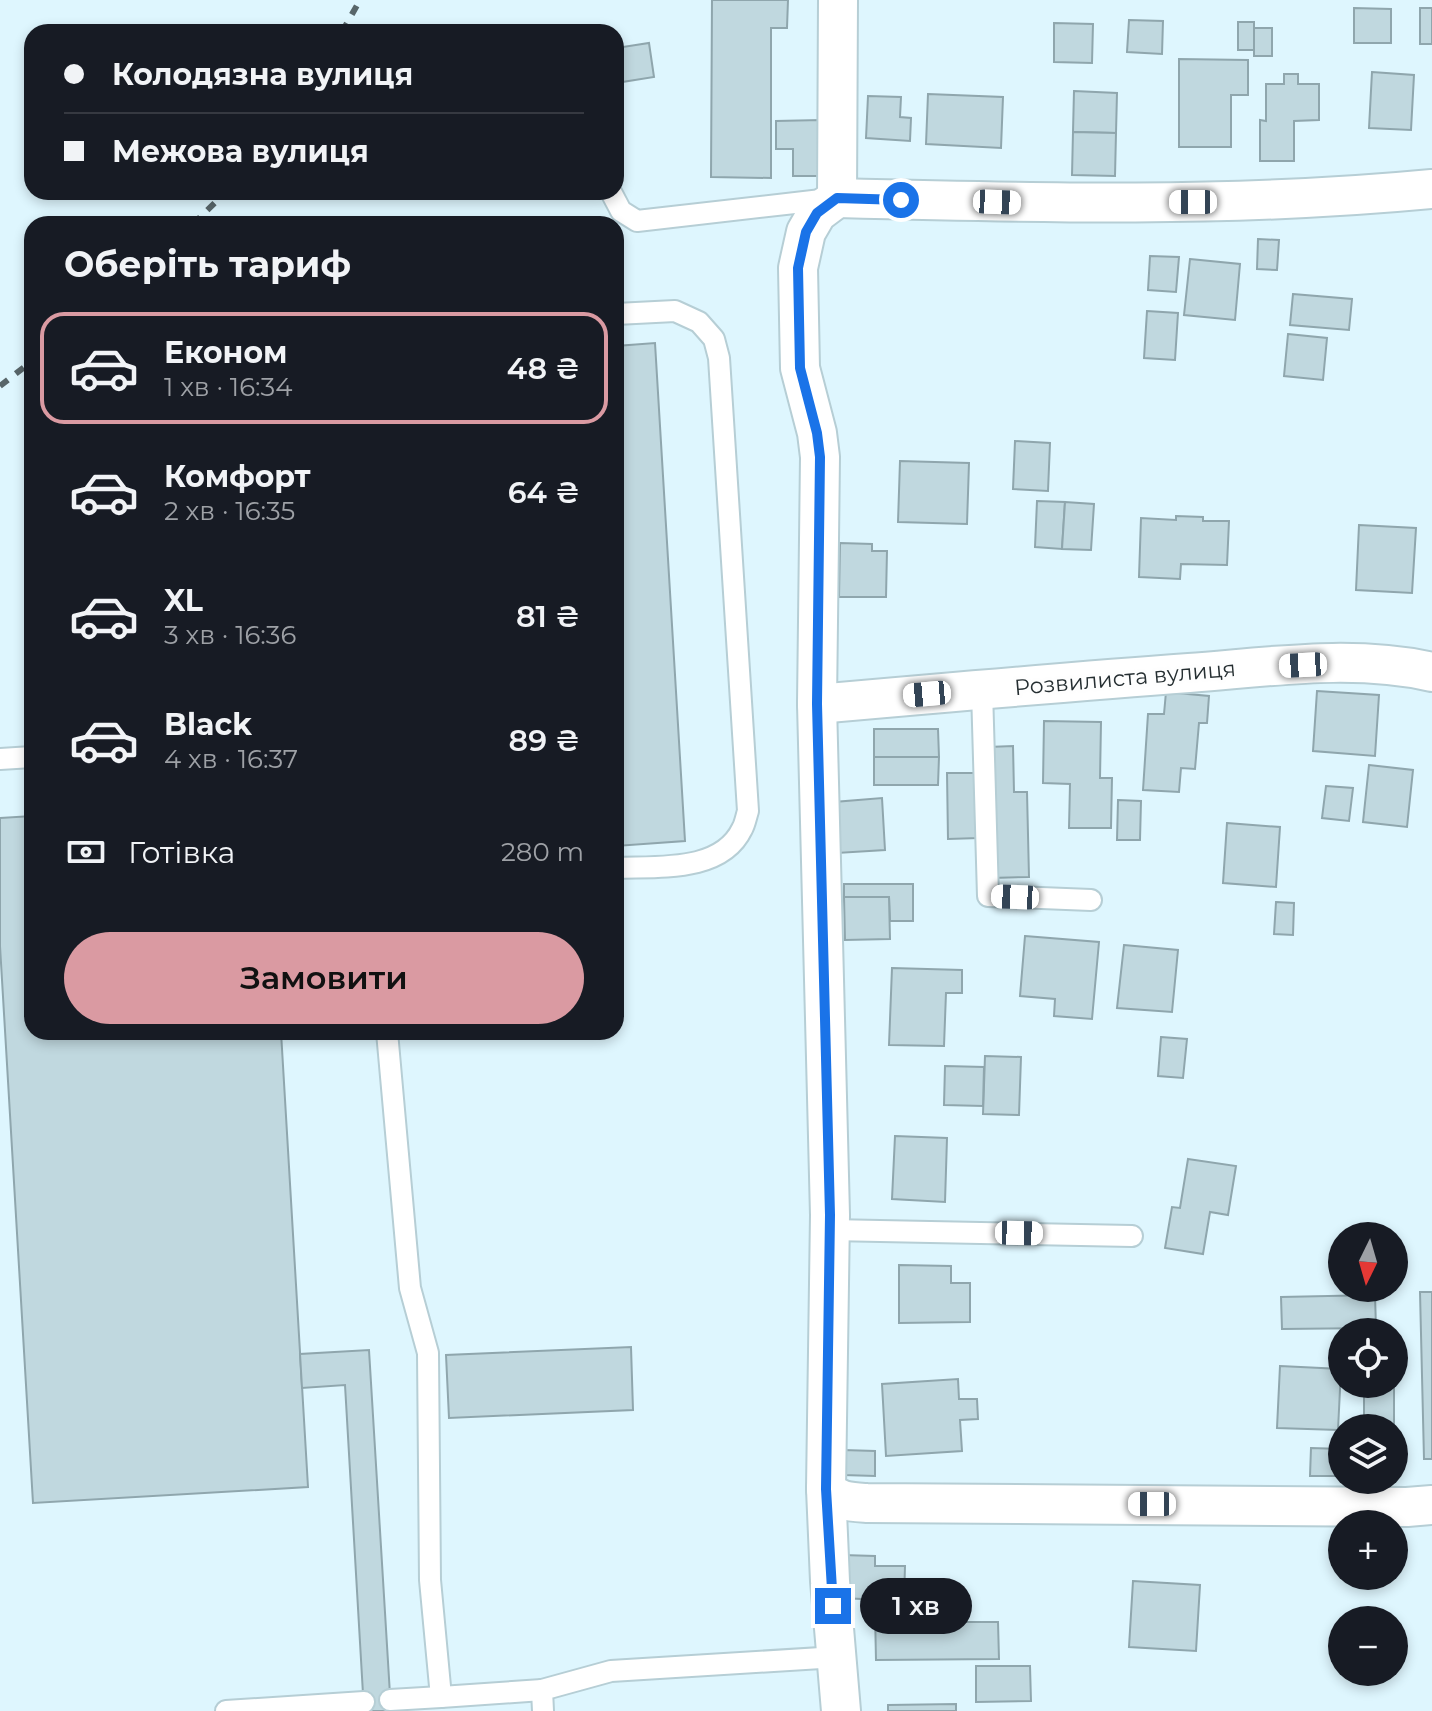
<!DOCTYPE html>
<html lang="uk">
<meta charset="utf-8">
<style>
:root{--surface:#171b24;--page:#20242c;--text:#f1f3f6;--muted:#9ea1a6;--line:#363941;--accent:#da9aa2}
body{margin:0;font-family:Montserrat,sans-serif;background:var(--page);color:var(--text);height:100vh;display:flex;flex-direction:column;font-size:30px;white-space:nowrap}
*{box-sizing:border-box;margin:0}
p{font-size:26px;color:var(--muted)}
.icon{flex:none;width:44px;height:44px;fill:none;stroke:currentColor;stroke-width:2;stroke-linecap:round;stroke-linejoin:round}
.map{position:relative;flex:1;overflow:hidden}
.panel{position:absolute;left:24px;top:216px;width:600px;height:824px;display:flex;flex-direction:column;background:var(--surface);border-radius:24px;box-shadow:0 4px 12px #0003}
.panel>*{flex:none}
.banner{position:absolute;left:24px;top:24px;width:600px;height:176px;border-radius:24px;box-shadow:0 4px 12px #0003;display:grid;align-content:center;height:176px;padding:0 40px;background:var(--surface)}
.needle{width:52px;rotate:185deg}
.buttons{position:absolute;left:1328px;top:1222px;display:grid;gap:16px}
.buttons a{display:grid;place-items:center;width:80px;height:80px;border-radius:50%;background:var(--surface);box-shadow:0 4px 12px #0003;font-size:40px}
.end{position:absolute;width:36px;height:36px;margin:-18px;border:10px solid #1a73e8;background:#fff;box-shadow:0 0 0 4px #fff}
.from{border-radius:50%}
.bubble{position:absolute;height:56px;border-radius:28px;background:var(--surface);box-shadow:0 4px 12px #0003;font-size:26px;font-weight:600;line-height:56px;text-align:center}
.car{position:absolute;width:24px;height:48px;margin:-24px -12px;border-radius:10px;box-shadow:0 0 6px 2px #0007;background:linear-gradient(#fff 24%,#345 0 40%,#fff 0 76%,#345 0 86%,#fff 0)}
.banner b{display:flex;align-items:center;gap:28px;height:76px;font-size:30px}
.banner b+b{border-top:2px solid var(--line)}
.banner i{width:20px;height:20px;background:var(--text)}
ul{padding:0;list-style:none}
li{display:flex;align-items:center;gap:24px;height:112px;margin:0 16px 12px;padding:0 24px;border:4px solid transparent;border-radius:24px}
li div{flex:1}
li b{display:block;font-size:30px}
li em{font-style:normal;font-weight:600}
li.on{border-color:var(--accent)}
li>.icon{width:72px;height:72px;stroke-width:1.5}
h2{padding:0 40px;font-size:36px;line-height:96px}
.pay{display:flex;align-items:center;gap:20px;height:88px;padding:0 40px;font-size:30px}
.pay p{margin-inline-start:auto}
.primary-button{display:flex;gap:16px;margin-top:auto;padding:16px 40px}
.primary-button a{flex:1;height:92px;border-radius:48px;background:var(--accent);color:#111;font-size:32px;font-weight:600;line-height:92px;text-align:center}
.map>svg:first-child{display:block}
.building{fill:#c0d8df;stroke:#8fa6ad;stroke-width:2}
.lines{fill:none;stroke-linecap:round;stroke-linejoin:round}
.service-casing{stroke:#b6ced5;stroke-width:24}
.minor-casing{stroke:#b6ced5;stroke-width:42}
.service{stroke:#fff;stroke-width:20}
.minor{stroke:#fff;stroke-width:38}
.rail{stroke:#58666a;stroke-width:6;stroke-dasharray:10 10;stroke-linecap:butt}
.route{stroke:#1a73e8;stroke-width:10}
.labels{text-anchor:middle;dominant-baseline:central;stroke-width:7;stroke-linejoin:round;paint-order:stroke}
.street-label{font-size:22px;fill:#262f32;stroke:#fefefe}
</style>
<div class="map">
<svg width="1432" height="1711" viewBox="0 0 1432 1711">
<rect width="100%" height="100%" fill="#def6fe"/>
<!-- building -->
<g class="building">
<polygon points="712,0 788,0 787,28 771,28 771,178 711,177"/>
<polygon points="1354,8 1391,9 1391,43 1354,43"/>
<rect x="1420" y="8" width="12" height="36"/>
<polygon points="1129,20 1163,21 1162,54 1127,52"/>
<rect x="1238" y="22" width="16" height="28"/>
<polygon points="1054,23 1093,24 1092,63 1054,62"/>
<rect x="1254" y="28" width="18" height="28"/>
<polygon points="649,43 654,77 616,83 616,48"/>
<polygon points="1179,59 1248,60 1248,95 1231,95 1231,147 1179,147"/>
<polygon points="1372,72 1414,75 1411,130 1369,128"/>
<polygon points="1284,74 1298,74 1298,84 1319,84 1319,120 1294,121 1294,161 1260,161 1260,120 1266,121 1266,84 1284,84"/>
<polygon points="1074,91 1117,93 1116,133 1073,132"/>
<polygon points="928,94 1003,97 1001,148 926,144"/>
<polygon points="868,96 901,97 900,117 911,118 910,141 866,138"/>
<polygon points="821,120 820,176 793,176 793,149 776,149 776,121"/>
<polygon points="1073,132 1116,133 1115,176 1072,175"/>
<polygon points="1258,239 1279,240 1277,270 1257,269"/>
<polygon points="1150,256 1179,257 1176,292 1148,290"/>
<polygon points="1190,259 1240,264 1235,320 1184,315"/>
<polygon points="1293,294 1352,299 1349,330 1290,325"/>
<polygon points="1147,311 1178,313 1175,360 1144,358"/>
<polygon points="1288,334 1327,338 1323,380 1284,376"/>
<polygon points="655,343 685,841 616,846 616,346"/>
<polygon points="1015,441 1050,443 1048,491 1013,489"/>
<polygon points="900,461 969,463 967,524 898,522"/>
<polygon points="1037,501 1065,502 1062,549 1035,547"/>
<polygon points="1065,502 1094,504 1091,550 1062,549"/>
<polygon points="1176,516 1203,517 1203,521 1229,521 1227,565 1181,564 1180,579 1139,577 1141,518 1176,520"/>
<polygon points="1359,525 1416,528 1412,593 1356,590"/>
<polygon points="840,543 872,544 872,551 887,551 886,597 839,597"/>
<polygon points="1317,691 1379,695 1375,756 1313,751"/>
<polygon points="1166,692 1209,696 1207,723 1199,723 1195,769 1181,768 1179,792 1143,790 1148,714 1164,714"/>
<polygon points="1044,721 1101,722 1100,778 1112,778 1111,828 1069,828 1070,784 1043,783"/>
<polygon points="874,729 938,729 939,757 874,757"/>
<polygon points="1013,746 1014,792 1027,792 1029,877 991,878 988,747"/>
<polygon points="874,757 939,757 938,785 874,785"/>
<polygon points="1369,765 1413,770 1407,827 1363,822"/>
<polygon points="947,773 978,773 979,838 948,839"/>
<polygon points="1326,786 1353,788 1349,821 1322,818"/>
<polygon points="882,798 885,850 837,853 834,802"/>
<polygon points="1118,800 1141,801 1140,840 1117,840"/>
<polygon points="32,816 32,1032 281,1032 308,1487 33,1503 0,946 0,818"/>
<polygon points="1227,823 1280,827 1276,887 1223,883"/>
<polygon points="844,884 913,884 913,921 890,921 889,897 844,897"/>
<polygon points="844,897 889,897 890,939 845,940"/>
<polygon points="1276,902 1294,903 1293,935 1274,934"/>
<polygon points="1025,936 1099,942 1092,1019 1054,1016 1055,999 1020,996"/>
<polygon points="1124,945 1178,950 1172,1012 1117,1008"/>
<polygon points="892,968 962,970 962,993 946,993 944,1046 889,1045"/>
<polygon points="1161,1037 1187,1039 1183,1078 1158,1076"/>
<polygon points="985,1056 1021,1057 1019,1115 983,1114"/>
<polygon points="945,1066 984,1067 983,1106 944,1105"/>
<polygon points="895,1136 947,1138 945,1202 892,1199"/>
<polygon points="1188,1159 1236,1166 1228,1215 1210,1212 1203,1254 1165,1248 1172,1207 1180,1208"/>
<polygon points="899,1265 951,1266 951,1283 970,1283 970,1322 899,1323"/>
<polygon points="1420,1292 1432,1292 1432,1459 1424,1459"/>
<polygon points="1375,1295 1376,1328 1282,1329 1281,1297"/>
<polygon points="631,1347 633,1410 449,1418 446,1355"/>
<polygon points="369,1350 391,1711 364,1711 345,1385 302,1388 300,1354"/>
<polygon points="1280,1366 1341,1369 1338,1430 1277,1428"/>
<polygon points="958,1379 959,1399 977,1399 978,1419 960,1420 962,1451 886,1456 882,1384"/>
<polygon points="1364,1384 1394,1384 1394,1452 1394,1428 1364,1428"/>
<polygon points="1311,1448 1342,1449 1342,1476 1310,1476"/>
<polygon points="843,1450 875,1451 875,1476 843,1475"/>
<polygon points="842,1555 875,1556 875,1566 905,1566 904,1601 841,1598"/>
<polygon points="1133,1581 1200,1585 1196,1651 1129,1647"/>
<polygon points="959,1611 960,1622 998,1622 999,1659 876,1660 875,1612"/>
<polygon points="976,1666 1030,1666 1031,1701 976,1702"/>
<polygon points="956,1704 956,1711 888,1711 888,1705"/>
</g>
<g class="lines">
<defs>
<g id="service">
<polyline points="611,192 621,211 637,221 830,199"/>
<path d="M616,314l59,-3 24,11 15,17 5,19 29,453c-2,6 -3,13 -6,18 -21,44 -85,37 -126,39"/>
<polyline points="982,690 988,896 1091,900"/>
<polyline points="0,759 32,757"/>
<polyline points="387,1032 410,1288 428,1353 430,1580 441,1697 542,1690"/>
<polyline points="830,1230 1132,1236"/>
<polyline points="390,1700 441,1697"/>
<polyline points="226,1711 364,1702"/>
<polyline points="543,1711 542,1690 611,1671 837,1657"/>
</g>
<g id="minor">
<polyline points="838,0 837,198 817,213 806,232 798,268 800,368 817,433 820,457 817,704 830,1215 826,1489 830,1581 841,1711"/>
<path d="M837,198c199,5 397,10 595,-9"/>
<path d="M817,704c124,-11 248,-22 372,-31 80,-6 164,-19 243,-1"/>
<path d="M826,1489c12,13 24,13 41,14l540,4 25,-2"/>
</g>
</defs>
<!-- service casing -->
<use href="#service" class="service-casing"/>
<!-- minor casing -->
<use href="#minor" class="minor-casing"/>
<!-- service -->
<use href="#service" class="service"/>
<!-- minor -->
<use href="#minor" class="minor"/>
<!-- rail -->
<g class="rail">
<polyline points="342,32 360,0"/>
<polyline points="193,224 226,192"/>
<polyline points="0,386 32,361"/>
</g>
</g>
<g class="lines">
<!-- route -->
<polyline class="route" points="833,1606 826,1489 830,1215 817,704 820,457 817,433 800,368 798,268 806,232 817,213 837,198 901,200"/>
</g>
<g class="labels">
<!-- street labels -->
<g class="street-label">
<text transform="translate(1125 678) rotate(-5)">Розвилиста вулиця</text>
</g>
</g>
</svg>
<div class="buttons">
<a><svg class="needle" viewBox="-14 -14 28 28"><path d="M0-13l5 13h-10z" fill="#e53935"/><path d="M0 13l5-13h-10z" fill="#9ea1a6"/></svg></a>
<a><svg class="icon" aria-label="locate" viewBox="0 0 24 24"><circle cx="12" cy="12" r="6"/><path d="M12 2v4M12 18v4M2 12h4M18 12h4"/></svg></a>
<a><svg class="icon" aria-label="layers" viewBox="0 0 24 24"><path d="M12 4l9 5-9 5-9-5zM3 14l9 5 9-5"/></svg></a>
<a>+</a>
<a>−</a>
</div>
<i class="end from" style="left:901px;top:200px"></i>
<i class="end" style="left:833px;top:1606px"></i>
<div class="bubble" style="left:860px;top:1578px;width:112px">1 хв</div>
<i class="car" style="left:997px;top:202px;rotate:92deg"></i>
<i class="car" style="left:1193px;top:202px;rotate:270deg"></i>
<i class="car" style="left:1303px;top:665px;rotate:267deg"></i>
<i class="car" style="left:927px;top:694px;rotate:265deg"></i>
<i class="car" style="left:1015px;top:897px;rotate:272deg"></i>
<i class="car" style="left:1019px;top:1233px;rotate:91deg"></i>
<i class="car" style="left:1152px;top:1504px;rotate:270deg"></i>
<div class="banner">
<b><i class="from"></i>Колодязна вулиця</b>
<b><i></i>Межова вулиця</b>
</div>
<section class="panel">
<h2>Оберіть тариф</h2>
<ul>
<li class="on"><svg class="icon" aria-label="car" viewBox="0 0 24 24"><path d="M5 17H2v-5l4-1 3-4h7l3 4 3 1v5h-3M9 17h6M6 11h13"/><circle cx="7" cy="17" r="2"/><circle cx="17" cy="17" r="2"/></svg><div><b>Економ</b><p>1 хв · 16:34</p></div><em>48 ₴</em></li>
<li><svg class="icon" aria-label="car" viewBox="0 0 24 24"><path d="M5 17H2v-5l4-1 3-4h7l3 4 3 1v5h-3M9 17h6M6 11h13"/><circle cx="7" cy="17" r="2"/><circle cx="17" cy="17" r="2"/></svg><div><b>Комфорт</b><p>2 хв · 16:35</p></div><em>64 ₴</em></li>
<li><svg class="icon" aria-label="car" viewBox="0 0 24 24"><path d="M5 17H2v-5l4-1 3-4h7l3 4 3 1v5h-3M9 17h6M6 11h13"/><circle cx="7" cy="17" r="2"/><circle cx="17" cy="17" r="2"/></svg><div><b>XL</b><p>3 хв · 16:36</p></div><em>81 ₴</em></li>
<li><svg class="icon" aria-label="car" viewBox="0 0 24 24"><path d="M5 17H2v-5l4-1 3-4h7l3 4 3 1v5h-3M9 17h6M6 11h13"/><circle cx="7" cy="17" r="2"/><circle cx="17" cy="17" r="2"/></svg><div><b>Black</b><p>4 хв · 16:37</p></div><em>89 ₴</em></li>
</ul>
<div class="pay"><svg class="icon" aria-label="cash" viewBox="0 0 24 24"><path d="M3 7h18v10H3z"/><circle cx="12" cy="12" r="2"/></svg>Готівка<p>280 m</p></div>
<div class="primary-button"><a>Замовити</a></div>
</section>
</div>
